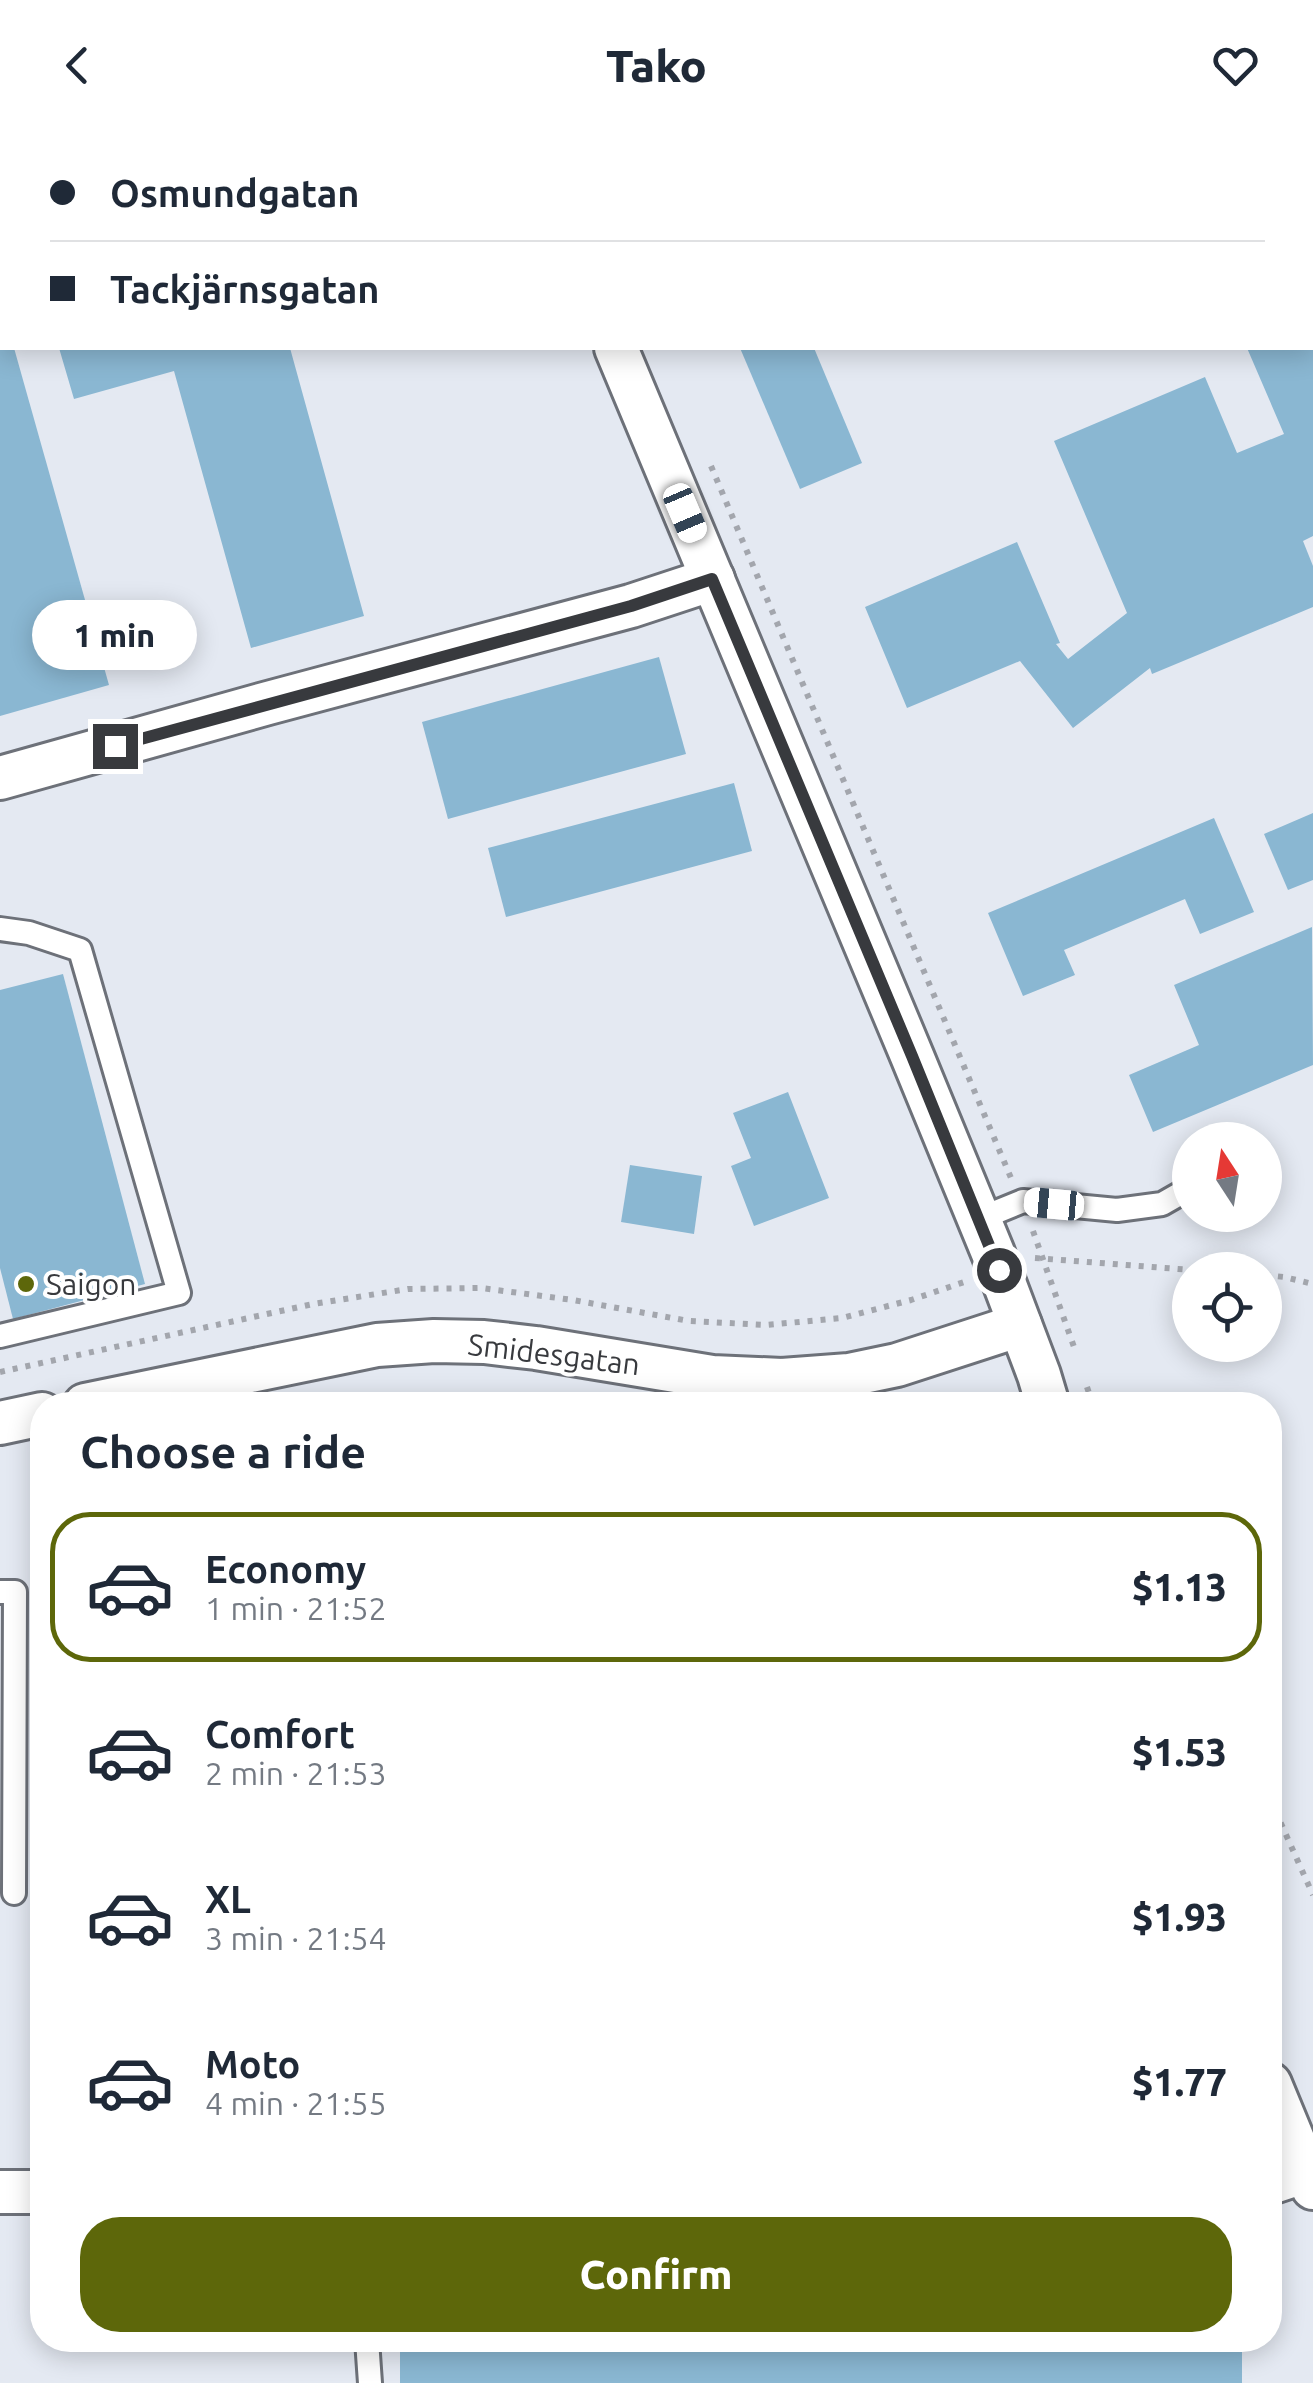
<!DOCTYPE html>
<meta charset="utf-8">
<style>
:root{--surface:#fff;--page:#f2f2f3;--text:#1f2937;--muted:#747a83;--line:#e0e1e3;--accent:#5d670a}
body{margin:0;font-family:Ubuntu,sans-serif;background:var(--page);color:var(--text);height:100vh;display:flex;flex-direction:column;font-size:38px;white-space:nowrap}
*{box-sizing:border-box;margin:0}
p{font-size:32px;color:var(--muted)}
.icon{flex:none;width:55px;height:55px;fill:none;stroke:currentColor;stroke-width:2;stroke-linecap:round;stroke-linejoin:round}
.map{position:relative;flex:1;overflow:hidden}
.side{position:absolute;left:30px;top:1262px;width:1252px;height:960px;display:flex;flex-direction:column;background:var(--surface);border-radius:40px;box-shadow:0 5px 25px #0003}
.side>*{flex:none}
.guide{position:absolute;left:0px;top:0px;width:1315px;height:220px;box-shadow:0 5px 25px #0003;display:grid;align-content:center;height:220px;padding:0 50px;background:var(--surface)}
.needle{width:65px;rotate:348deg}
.fabs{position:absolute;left:1172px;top:992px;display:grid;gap:20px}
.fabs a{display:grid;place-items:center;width:110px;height:110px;border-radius:50%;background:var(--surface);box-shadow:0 5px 25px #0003;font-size:50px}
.end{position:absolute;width:45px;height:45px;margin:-22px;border:12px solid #383a3e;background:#fff;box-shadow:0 0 0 5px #fff}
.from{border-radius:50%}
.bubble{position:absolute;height:70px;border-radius:35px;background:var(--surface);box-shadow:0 5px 25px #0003;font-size:32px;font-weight:800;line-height:70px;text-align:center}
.car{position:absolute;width:30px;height:60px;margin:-30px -15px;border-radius:12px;box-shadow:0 0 8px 2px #0007;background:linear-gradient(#fff 24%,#345 0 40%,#fff 0 76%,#345 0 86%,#fff 0)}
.guide b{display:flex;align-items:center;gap:35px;height:95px;font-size:38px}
.guide b+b{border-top:2px solid var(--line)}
.guide i{width:25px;height:25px;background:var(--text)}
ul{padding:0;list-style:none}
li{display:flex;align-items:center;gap:30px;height:150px;margin:0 20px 15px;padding:0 30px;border:5px solid transparent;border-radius:40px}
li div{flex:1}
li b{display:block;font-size:38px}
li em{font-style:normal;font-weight:800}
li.on{border-color:var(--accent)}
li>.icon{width:90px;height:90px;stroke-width:1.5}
h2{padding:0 50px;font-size:45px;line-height:120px}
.button{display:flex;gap:20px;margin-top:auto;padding:20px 50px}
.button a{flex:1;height:115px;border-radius:40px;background:var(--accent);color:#fff;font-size:40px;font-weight:800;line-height:115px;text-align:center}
header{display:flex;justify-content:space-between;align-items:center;height:130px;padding:0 50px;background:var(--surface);font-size:45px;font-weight:800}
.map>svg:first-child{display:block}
.building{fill:#8ab7d2}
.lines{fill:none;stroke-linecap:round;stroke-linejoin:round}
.service-casing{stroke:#6d7179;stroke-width:28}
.minor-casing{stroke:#6d7179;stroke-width:48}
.path{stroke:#a3a6ad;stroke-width:6;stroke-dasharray:5 8;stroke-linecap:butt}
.service{stroke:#fff;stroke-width:22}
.minor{stroke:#fff;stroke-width:42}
.route{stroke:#383a3e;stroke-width:12}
.poi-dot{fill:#5d670a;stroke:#fff;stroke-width:4}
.labels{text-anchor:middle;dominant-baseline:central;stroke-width:8;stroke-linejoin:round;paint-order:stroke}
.poi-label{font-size:30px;fill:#383a3e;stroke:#fff;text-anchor:start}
.street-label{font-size:30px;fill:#383a3e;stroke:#fff}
</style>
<header><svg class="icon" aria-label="back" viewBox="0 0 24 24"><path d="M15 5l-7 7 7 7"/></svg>Tako<svg class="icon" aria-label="heart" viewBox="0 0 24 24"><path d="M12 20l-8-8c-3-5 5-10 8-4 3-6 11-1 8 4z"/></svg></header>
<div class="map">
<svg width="1313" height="2253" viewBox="0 0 1313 2253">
<rect width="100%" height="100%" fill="#e4e9f2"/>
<!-- building -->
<g class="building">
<polygon points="0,218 14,218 109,555 0,586"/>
<polygon points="59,218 290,218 364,486 251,518 174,241 74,269"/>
<polygon points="740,218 814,218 862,333 800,359"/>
<polygon points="1247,218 1313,218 1313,406 1303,411 1313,436 1313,477 1152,544 1150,538 1073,598 1020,531 907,578 865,477 1017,412 1060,513 1056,514 1068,529 1127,483 1054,311 1205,247 1237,323 1284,304"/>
<polygon points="659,527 686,624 448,689 422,592"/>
<polygon points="734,653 752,721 506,787 488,718"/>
<polygon points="1313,683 1313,750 1288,760 1264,704"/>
<polygon points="1214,688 1254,782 1200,804 1185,769 1064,820 1075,845 1023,866 988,783"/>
<polygon points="1312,797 1313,935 1153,1002 1129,945 1199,915 1174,855"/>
<polygon points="63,844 145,1154 13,1189 0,1138 0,860"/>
<polygon points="788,962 829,1068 754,1096 731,1036 751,1028 733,983"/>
<polygon points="630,1035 702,1046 694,1104 621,1092"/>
<polygon points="432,2210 1242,2210 1242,2253 400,2253 400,2221 432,2221"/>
</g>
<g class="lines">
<defs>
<g id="service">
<polyline points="0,799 29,803 80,820 179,1163 0,1206"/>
<polyline points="979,1089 1023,1071 1117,1080 1162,1074 1190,1058"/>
<polyline points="0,1462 15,1462 14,1763"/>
<polyline points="367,2210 370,2253"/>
</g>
<g id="minor">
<polyline points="525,0 526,2"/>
<polyline points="616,218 912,926 993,1123 1039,1245 1048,1275"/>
<polyline points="0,648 268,573 631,476 713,449"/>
<polyline points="85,1275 377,1215 434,1211 484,1212 536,1218 712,1247 782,1250 849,1245 897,1235 1020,1195"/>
<polyline points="0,1293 42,1284"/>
<polyline points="1270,1954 1313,2058"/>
<polyline points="1270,2053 1306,2041"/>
<polyline points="0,2062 42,2062"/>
</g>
</defs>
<!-- service casing -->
<use href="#service" class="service-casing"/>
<!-- minor casing -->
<use href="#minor" class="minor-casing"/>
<!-- path -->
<g class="path">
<polyline points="571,0 572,2"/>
<polyline points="711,336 1011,1048"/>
<polyline points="1033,1101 1074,1217"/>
<polyline points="1035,1128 1192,1140"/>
<polyline points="1265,1145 1284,1147 1313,1154"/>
<polyline points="0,1242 313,1174 408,1159 481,1158 573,1170 689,1191 766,1195 842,1188 911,1170 967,1151"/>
<polyline points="1087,1257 1093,1275"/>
<polyline points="1270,1669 1313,1765"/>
</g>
<!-- service -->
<use href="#service" class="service"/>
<!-- minor -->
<use href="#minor" class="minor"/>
</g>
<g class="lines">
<!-- route -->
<polyline class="route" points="115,616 631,476 712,449 912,926 999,1140"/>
</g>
<!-- markers -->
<circle class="poi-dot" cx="26" cy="1154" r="10"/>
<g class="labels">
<!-- poi labels -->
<g class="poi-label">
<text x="46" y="1154">Saigon</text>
</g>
<!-- street labels -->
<g class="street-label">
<text transform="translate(554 1224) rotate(7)">Smidesgatan</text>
</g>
</g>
</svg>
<div class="fabs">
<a><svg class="needle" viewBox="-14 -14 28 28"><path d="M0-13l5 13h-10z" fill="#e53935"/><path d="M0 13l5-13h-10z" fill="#747a83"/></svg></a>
<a><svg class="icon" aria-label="locate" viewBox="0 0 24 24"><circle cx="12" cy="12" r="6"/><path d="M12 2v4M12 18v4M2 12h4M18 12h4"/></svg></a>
</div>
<i class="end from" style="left:999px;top:1140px"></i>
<i class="end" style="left:115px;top:616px"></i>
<div class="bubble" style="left:32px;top:470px;width:165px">1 min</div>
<i class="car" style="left:685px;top:383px;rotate:157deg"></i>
<i class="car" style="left:1054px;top:1074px;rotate:275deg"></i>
<div class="guide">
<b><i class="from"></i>Osmundgatan</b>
<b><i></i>Tackjärnsgatan</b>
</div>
<section class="side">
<h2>Choose a ride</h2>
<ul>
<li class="on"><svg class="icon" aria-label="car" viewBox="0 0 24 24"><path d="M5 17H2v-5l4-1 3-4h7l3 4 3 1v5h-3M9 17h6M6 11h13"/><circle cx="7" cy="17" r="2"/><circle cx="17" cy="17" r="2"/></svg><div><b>Economy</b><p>1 min · 21:52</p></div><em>$1.13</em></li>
<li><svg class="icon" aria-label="car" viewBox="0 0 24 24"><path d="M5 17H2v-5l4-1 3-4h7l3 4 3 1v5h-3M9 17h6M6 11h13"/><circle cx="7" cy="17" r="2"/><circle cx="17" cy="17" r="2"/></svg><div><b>Comfort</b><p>2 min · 21:53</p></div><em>$1.53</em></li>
<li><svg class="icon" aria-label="car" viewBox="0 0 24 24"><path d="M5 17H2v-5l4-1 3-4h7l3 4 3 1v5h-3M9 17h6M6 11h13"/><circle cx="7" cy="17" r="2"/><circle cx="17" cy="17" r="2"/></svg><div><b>XL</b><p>3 min · 21:54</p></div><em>$1.93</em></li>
<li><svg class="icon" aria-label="car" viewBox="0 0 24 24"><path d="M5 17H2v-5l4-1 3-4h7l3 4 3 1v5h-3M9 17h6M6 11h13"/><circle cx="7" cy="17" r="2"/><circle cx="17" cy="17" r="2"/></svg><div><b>Moto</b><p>4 min · 21:55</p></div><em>$1.77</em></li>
</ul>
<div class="button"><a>Confirm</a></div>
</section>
</div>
